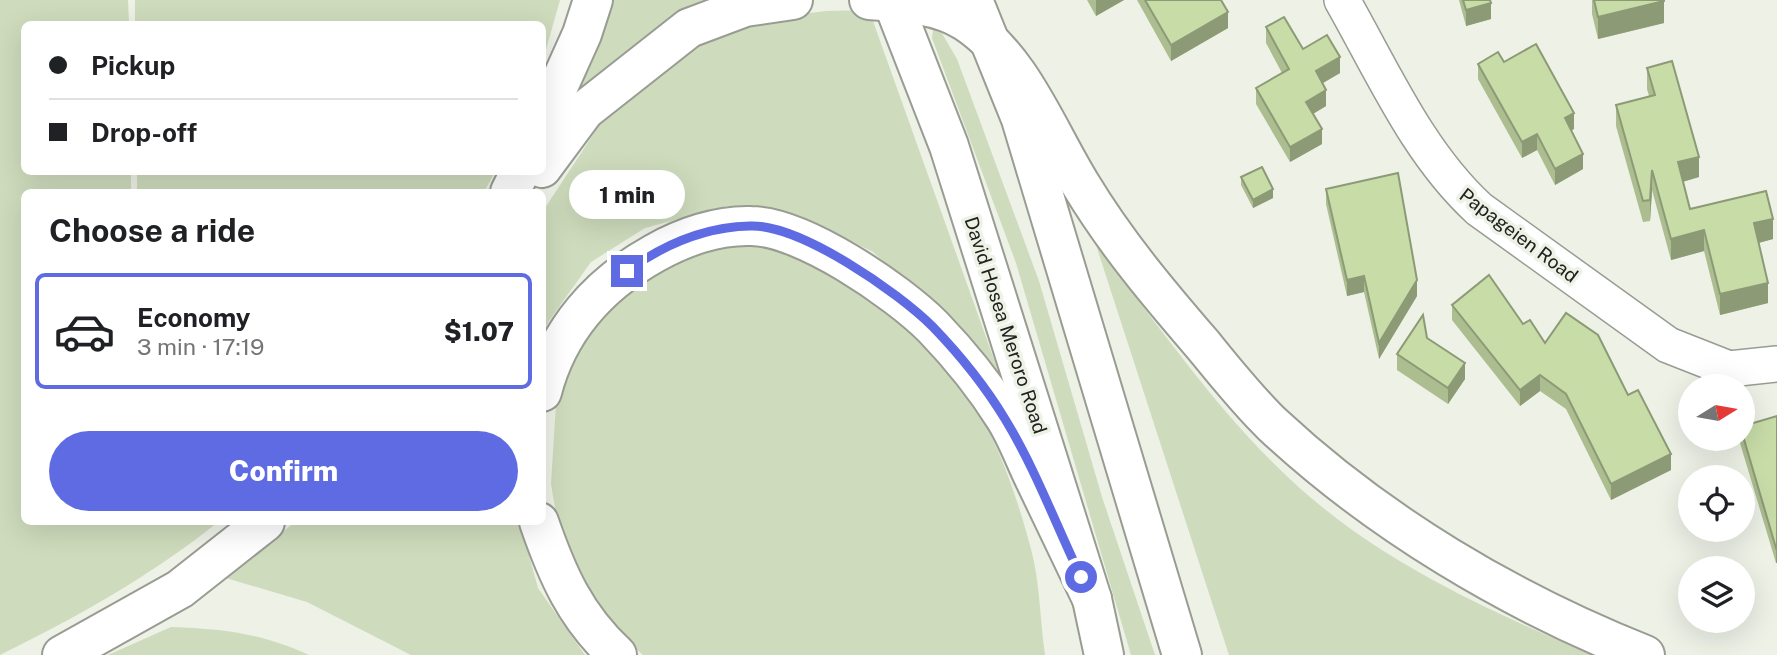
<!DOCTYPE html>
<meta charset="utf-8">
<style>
:root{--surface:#fff;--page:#f2f2f2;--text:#202124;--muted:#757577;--line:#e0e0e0;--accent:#5f6be3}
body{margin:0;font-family:"Public Sans",sans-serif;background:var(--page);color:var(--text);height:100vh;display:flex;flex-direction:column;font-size:26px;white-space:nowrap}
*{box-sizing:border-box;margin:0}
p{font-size:23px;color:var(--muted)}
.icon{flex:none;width:38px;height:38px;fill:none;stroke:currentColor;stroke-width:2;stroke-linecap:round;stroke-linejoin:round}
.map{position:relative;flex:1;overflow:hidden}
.sheet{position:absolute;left:21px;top:189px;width:525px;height:336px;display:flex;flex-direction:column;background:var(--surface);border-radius:10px;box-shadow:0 7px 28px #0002}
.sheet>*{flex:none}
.top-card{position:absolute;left:21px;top:21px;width:525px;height:154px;border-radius:10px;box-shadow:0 7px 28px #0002;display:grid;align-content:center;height:154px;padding:0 28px;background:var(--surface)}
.needle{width:46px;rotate:79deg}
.buttons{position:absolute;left:1678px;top:374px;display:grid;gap:14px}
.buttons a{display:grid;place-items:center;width:77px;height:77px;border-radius:50%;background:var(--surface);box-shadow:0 7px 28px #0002;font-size:35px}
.end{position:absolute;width:32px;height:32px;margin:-16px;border:9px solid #5f6be3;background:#fff;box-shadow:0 0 0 4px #fff}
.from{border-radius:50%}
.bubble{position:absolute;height:49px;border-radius:24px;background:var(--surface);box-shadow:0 7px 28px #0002;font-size:23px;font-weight:800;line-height:49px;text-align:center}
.top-card b{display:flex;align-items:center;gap:24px;height:66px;font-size:26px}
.top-card b+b{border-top:2px solid var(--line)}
.top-card i{width:18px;height:18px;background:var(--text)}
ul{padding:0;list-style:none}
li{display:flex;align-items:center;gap:21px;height:116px;margin:0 14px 10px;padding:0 14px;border:4px solid transparent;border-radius:10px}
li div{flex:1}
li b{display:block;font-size:26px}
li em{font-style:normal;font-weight:800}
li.active{border-color:var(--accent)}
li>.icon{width:63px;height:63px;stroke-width:1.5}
h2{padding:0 28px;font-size:32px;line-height:84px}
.primary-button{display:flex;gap:14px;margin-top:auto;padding:14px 28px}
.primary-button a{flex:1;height:80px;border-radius:42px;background:var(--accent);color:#fff;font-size:28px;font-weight:800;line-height:80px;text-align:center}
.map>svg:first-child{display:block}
.green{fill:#cedbbc}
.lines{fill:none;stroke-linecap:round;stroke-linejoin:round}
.minor-casing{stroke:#989c92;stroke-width:38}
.secondary-casing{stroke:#989c92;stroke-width:42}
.primary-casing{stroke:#989c92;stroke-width:42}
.minor{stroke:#fff;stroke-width:35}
.secondary{stroke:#fff;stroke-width:38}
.primary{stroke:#fff;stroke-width:38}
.wall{fill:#acbd90}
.shaded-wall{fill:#8c9a76}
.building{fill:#c8dca8;stroke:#8c9a76;stroke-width:2}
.route{stroke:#5f6be3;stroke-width:9}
.labels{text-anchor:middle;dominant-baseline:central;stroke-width:7;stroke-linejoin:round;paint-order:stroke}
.street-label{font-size:19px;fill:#20221e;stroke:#edf1e6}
</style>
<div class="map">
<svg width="1777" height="655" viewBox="0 0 1777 655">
<rect width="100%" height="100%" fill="#edf1e6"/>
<!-- green -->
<g class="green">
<path d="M0,0h128l1,24h-105v148h107v20h-107v330h194c-67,54 -141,95 -218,133z"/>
<polygon points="135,0 560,0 543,60 542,24 135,24"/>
<polygon points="606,0 717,0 566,110"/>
<polygon points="869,10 1006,393 928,303 873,252 821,226 771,209 727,206 645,228 591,262 549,321 543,337 543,211 608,112 699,41 772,18 826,11"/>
<polygon points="933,30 940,30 957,59 1039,281 1102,497 1155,655 1131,655 1016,263 932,38"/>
<polygon points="137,172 495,172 484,192 137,192"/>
<path d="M735,243c17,3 37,3 53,9 70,23 147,90 186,153 27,43 44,96 57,144 9,33 9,72 14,106h-402l-20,-18 -38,-47 -24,-47 -10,-59 5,-80 18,-47 30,-49 79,-56z"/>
<path d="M1096,245c68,87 129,179 214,252 83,71 183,115 282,158h-363z"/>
<polygon points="295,522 520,522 538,588 585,655 411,655 307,602 226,578"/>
<path d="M171,627c53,2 89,6 138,28h-201z"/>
</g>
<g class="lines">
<defs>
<path id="minor" d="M1342,0c41,72 76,153 137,209l189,136 61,24 48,-5"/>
<g id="secondary">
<polyline points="892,0 949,146 1092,599 1104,655"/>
<polyline points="973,0 1021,119 1182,655"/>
</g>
<g id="primary">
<path d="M869,0c31,2 70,4 97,22 56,37 81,108 115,163 35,58 78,109 122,160 22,27 45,56 70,80 105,98 238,177 372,230"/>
<polyline points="542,123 582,34 593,0"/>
<polyline points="542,168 585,110 689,28 745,7 793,0"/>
<polyline points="510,192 520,172"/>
<path d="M542,392c16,-62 57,-108 113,-139 28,-16 63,-28 96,-27 51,0 146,65 182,101 26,27 52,59 72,91 12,19 20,42 30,62 19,40 38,80 57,119"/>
<path d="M539,522c18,52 36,94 78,133"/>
<polyline points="62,655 180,589 265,522"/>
</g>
</defs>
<!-- minor casing -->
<use href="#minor" class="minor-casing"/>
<!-- secondary casing -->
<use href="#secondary" class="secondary-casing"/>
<!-- primary casing -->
<use href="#primary" class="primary-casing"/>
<!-- minor -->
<use href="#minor" class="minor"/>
<!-- secondary -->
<use href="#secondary" class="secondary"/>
<!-- primary -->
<use href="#primary" class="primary"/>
</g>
<!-- wall -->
<g class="wall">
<polygon points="1087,0 1124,0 1096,16"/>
<polygon points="1137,0 1221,0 1228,28 1171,61"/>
<polygon points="1459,0 1490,0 1491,19 1466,26"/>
<polygon points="1592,0 1664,0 1664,23 1598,39 1592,14"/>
<polygon points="1266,27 1340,73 1323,83 1326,106 1313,114 1322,144 1290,162 1256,104 1256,88 1282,73 1266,43"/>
<polygon points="1504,62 1574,129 1571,130 1583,169 1555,185 1537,150 1522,158 1478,79 1478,64"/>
<polygon points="1647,68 1699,177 1683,182 1690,209 1773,239 1759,243 1768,303 1720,315 1704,251 1671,260 1652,190 1650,221 1643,222 1616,126 1616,105 1649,96 1647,89"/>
<polygon points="1241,177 1273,198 1253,208 1241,185"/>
<polygon points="1326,189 1417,296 1379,359 1364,292 1347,296 1326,204"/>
<polygon points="1452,305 1523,324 1545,343 1671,470 1611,500 1566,409 1540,391 1520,406 1452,320"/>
<polygon points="1427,338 1465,379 1448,404 1397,370 1397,354"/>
<polygon points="1777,416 1777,563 1776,563 1740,443 1740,439 1743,439 1743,426"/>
</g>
<!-- shaded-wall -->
<g class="shaded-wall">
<polygon points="1096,0 1124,0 1096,16"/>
<polygon points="1664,1 1664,23 1598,39 1598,17"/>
<polygon points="1491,3 1491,19 1466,26 1466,10"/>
<polygon points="1228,12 1228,28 1171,61 1171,45"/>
<polygon points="1340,57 1340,73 1316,87 1316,71"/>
<polygon points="1326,90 1326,106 1306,118 1306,102"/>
<polygon points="1574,113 1574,129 1565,134 1565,118"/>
<polygon points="1322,129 1322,144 1290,162 1290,147"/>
<polygon points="1537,134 1537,150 1522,158 1522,142"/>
<polygon points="1583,154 1583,169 1555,185 1555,169"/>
<polygon points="1699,157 1699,177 1678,183 1678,162"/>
<polygon points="1652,170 1652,190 1650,221 1650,200"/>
<polygon points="1273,189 1273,198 1253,208 1253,200"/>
<polygon points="1773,219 1773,239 1754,244 1754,223"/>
<polygon points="1704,230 1704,251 1671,260 1671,239"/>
<polygon points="1364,276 1364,292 1347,296 1347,280"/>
<polygon points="1417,280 1417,296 1379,359 1379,343"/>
<polygon points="1768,283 1768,303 1720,315 1720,294"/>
<polygon points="1465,363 1465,379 1448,404 1448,388"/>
<polygon points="1540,375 1540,391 1520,406 1520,390"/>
<polygon points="1671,454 1671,470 1611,500 1611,484"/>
<polygon points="1777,547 1777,563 1776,563 1776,548"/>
</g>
<!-- building -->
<g class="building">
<polygon points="1145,0 1221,0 1228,12 1171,45"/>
<polygon points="1463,0 1490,0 1491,3 1466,10"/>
<polygon points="1594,0 1664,0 1664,1 1598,17"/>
<polygon points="1284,17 1303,49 1327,35 1340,57 1316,71 1326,90 1306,102 1322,129 1290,147 1256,88 1289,69 1266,27"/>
<polygon points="1536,44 1574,113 1565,118 1583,154 1555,169 1537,134 1522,142 1478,64 1498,52 1504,62"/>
<polygon points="1672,61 1699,157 1678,162 1690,209 1766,191 1773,219 1754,223 1768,283 1720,294 1704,230 1671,239 1652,170 1650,200 1643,201 1616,105 1655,95 1647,68"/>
<polygon points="1262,167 1273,189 1253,200 1241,177"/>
<polygon points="1398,173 1417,280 1379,343 1364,276 1347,280 1326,189"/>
<polygon points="1489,275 1523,324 1530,320 1545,343 1566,313 1598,335 1628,395 1638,390 1671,454 1611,484 1566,394 1540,375 1520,390 1452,305"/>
<polygon points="1423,315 1427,338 1465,363 1448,388 1397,354"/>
<polygon points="1777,416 1777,547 1776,548 1743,436 1743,426"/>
</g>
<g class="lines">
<!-- route -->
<path class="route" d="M627,271c36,-26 77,-44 123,-45 50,-2 148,66 183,101 26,27 52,59 72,92 30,49 51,106 76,158"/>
</g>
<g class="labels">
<!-- street labels -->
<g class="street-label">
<text transform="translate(1519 235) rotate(37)">Papageien Road</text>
<text transform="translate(1006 325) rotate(72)">David Hosea Meroro Road</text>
</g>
</g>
</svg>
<div class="buttons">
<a><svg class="needle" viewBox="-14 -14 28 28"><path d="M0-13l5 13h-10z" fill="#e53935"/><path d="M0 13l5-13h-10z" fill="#757577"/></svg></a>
<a><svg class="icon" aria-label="locate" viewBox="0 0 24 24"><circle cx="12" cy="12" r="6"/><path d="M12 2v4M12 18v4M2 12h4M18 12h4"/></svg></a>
<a><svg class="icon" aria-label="layers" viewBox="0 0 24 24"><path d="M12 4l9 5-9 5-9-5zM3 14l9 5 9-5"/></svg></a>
</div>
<i class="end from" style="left:1081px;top:577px"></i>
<i class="end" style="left:627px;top:271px"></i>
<div class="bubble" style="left:569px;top:170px;width:116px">1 min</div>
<div class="top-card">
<b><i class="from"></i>Pickup</b>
<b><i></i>Drop-off</b>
</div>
<section class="sheet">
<h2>Choose a ride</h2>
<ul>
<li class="active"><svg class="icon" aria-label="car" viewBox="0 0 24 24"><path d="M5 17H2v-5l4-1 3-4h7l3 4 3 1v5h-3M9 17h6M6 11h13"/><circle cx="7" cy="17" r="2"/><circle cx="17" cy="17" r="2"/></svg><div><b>Economy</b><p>3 min · 17:19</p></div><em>$1.07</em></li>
</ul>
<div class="primary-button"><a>Confirm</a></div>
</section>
</div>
